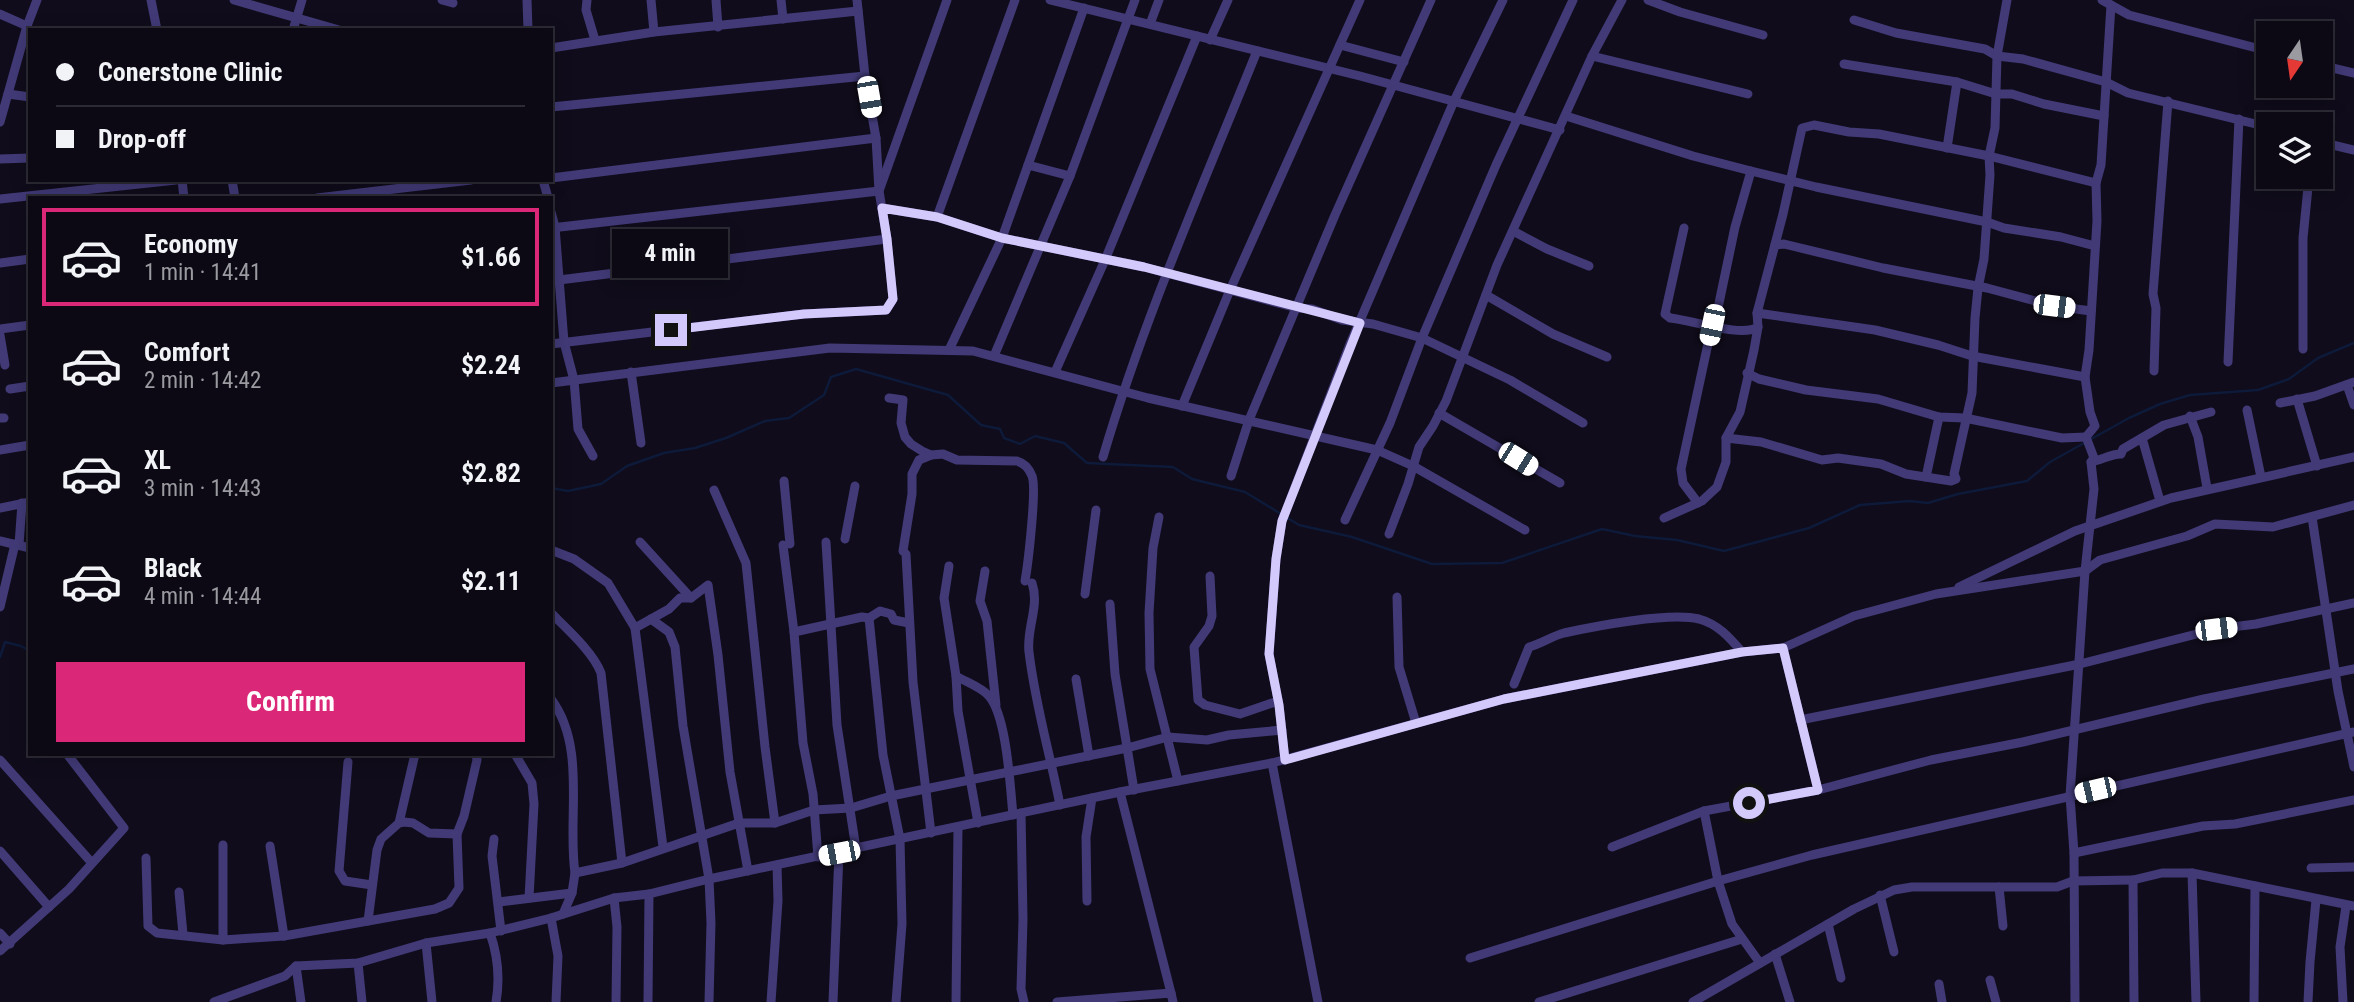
<!DOCTYPE html>
<meta charset="utf-8">
<style>
:root{--surface:#0c0914;--page:#1a1722;--text:#f1f3f6;--muted:#9a9aa0;--line:#2c2a34;--accent:#db2777}
body{margin:0;font-family:"Roboto Condensed",sans-serif;background:var(--page);color:var(--text);height:100vh;display:flex;flex-direction:column;font-size:26px;white-space:nowrap}
*{box-sizing:border-box;margin:0}
p{font-size:23px;color:var(--muted)}
.icon{flex:none;width:38px;height:38px;fill:none;stroke:currentColor;stroke-width:2;stroke-linecap:round;stroke-linejoin:round}
.map{position:relative;flex:1;overflow:hidden}
.sheet{position:absolute;left:28px;top:196px;width:525px;height:560px;display:flex;flex-direction:column;background:var(--surface);border-radius:0px;box-shadow:0 4px 18px #0003,0 0 0 2px var(--line)}
.sheet>*{flex:none}
.hud{position:absolute;left:28px;top:28px;width:525px;height:154px;border-radius:0px;box-shadow:0 4px 18px #0003,0 0 0 2px var(--line);display:grid;align-content:center;height:154px;padding:0 28px;background:var(--surface)}
.needle{width:46px;rotate:193deg}
.buttons{position:absolute;left:2256px;top:21px;display:grid;gap:14px}
.buttons a{display:grid;place-items:center;width:77px;height:77px;border-radius:0px;background:var(--surface);box-shadow:0 4px 18px #0003,0 0 0 2px var(--line);font-size:35px}
.end{position:absolute;width:32px;height:32px;margin:-16px;border:9px solid #d3cafb;background:#111;box-shadow:0 0 0 4px #111}
.from{border-radius:50%}
.bubble{position:absolute;height:49px;border-radius:0px;background:var(--surface);box-shadow:0 4px 18px #0003,0 0 0 2px var(--line);font-size:23px;font-weight:700;line-height:49px;text-align:center}
.car{position:absolute;width:21px;height:42px;margin:-21px -10px;border-radius:9px;box-shadow:0 0 5px 2px #0007;background:linear-gradient(#fff 24%,#345 0 40%,#fff 0 76%,#345 0 86%,#fff 0)}
.hud b{display:flex;align-items:center;gap:24px;height:66px;font-size:26px}
.hud b+b{border-top:2px solid var(--line)}
.hud i{width:18px;height:18px;background:var(--text)}
ul{padding:12px 0 0;list-style:none}
li{display:flex;align-items:center;gap:21px;height:98px;margin:0 14px 10px;padding:0 14px;border:4px solid transparent;border-radius:0px}
li div{flex:1}
li b{display:block;font-size:26px}
li em{font-style:normal;font-weight:700}
li.on{border-color:var(--accent)}
li>.icon{width:63px;height:63px;stroke-width:1.5}
.primary-button{display:flex;gap:14px;margin-top:auto;padding:14px 28px}
.primary-button a{flex:1;height:80px;border-radius:0px;background:var(--accent);color:#fff;font-size:28px;font-weight:700;line-height:80px;text-align:center}
.map>svg:first-child{display:block}
.lines{fill:none;stroke-linecap:round;stroke-linejoin:round}
.stream{stroke:#0d1a39;stroke-width:2.5}
.street{stroke:#413a77;stroke-width:9}
.route{stroke:#d3cafb;stroke-width:9}
</style>
<div class="map">
<svg width="2354" height="1002" viewBox="0 0 2354 1002">
<rect width="100%" height="100%" fill="#100c1b"/>
<g class="lines">
<!-- stream -->
<g class="stream">
<polyline points="551,488 568,491 601,484 627,466 664,453 695,448 726,438 765,421 789,418 824,395 831,377 856,369 948,395 981,425 1000,429 1004,438 1020,444 1035,436 1064,443 1087,463 1173,467 1192,479 1245,492 1299,525 1352,537 1432,564 1502,563 1602,529 1635,536 1677,540 1724,551 1809,528 1860,505 1910,501 1928,503 1958,494 2027,481 2050,462 2129,418 2160,404 2190,395 2258,390 2289,379 2318,358 2354,343"/>
<polyline points="0,657 5,642 21,646 30,651"/>
</g>
<!-- street -->
<g class="street">
<polyline points="151,0 157,30"/>
<polyline points="234,0 339,30"/>
<polyline points="442,0 453,3"/>
<polyline points="527,0 528,30"/>
<polyline points="587,0 586,10 595,40"/>
<polyline points="651,0 654,32"/>
<polyline points="716,0 718,27"/>
<polyline points="781,0 783,19"/>
<polyline points="1050,0 1360,76 1560,130"/>
<polyline points="1648,0 1680,12 1763,35"/>
<polyline points="2102,0 2129,15 2268,51"/>
<polyline points="0,14 27,26"/>
<polyline points="1854,20 1896,33 1985,49 1997,56 2023,59 2106,82 2128,93 2268,127"/>
<polyline points="1150,24 1159,0"/>
<polyline points="293,30 302,0"/>
<polyline points="1210,40 1228,0"/>
<polyline points="1340,45 1404,62"/>
<polyline points="551,48 654,32 858,11"/>
<polyline points="1592,56 1748,94"/>
<polyline points="1844,64 1957,82 1996,94 2012,94 2044,104 2104,116"/>
<polyline points="2320,65 2354,73"/>
<polyline points="8,94 30,97"/>
<polyline points="551,107 865,76"/>
<polyline points="1566,116 1693,156 1751,171 1735,227 1714,327"/>
<polyline points="0,122 27,26 37,0"/>
<polyline points="2320,142 2354,150"/>
<polyline points="1947,148 1957,82"/>
<polyline points="0,159 30,158"/>
<polyline points="1028,165 1070,176"/>
<polyline points="1751,171 1816,187 1987,222 2004,228 2061,237 2095,246"/>
<polyline points="551,178 876,138"/>
<polyline points="182,180 184,198"/>
<polyline points="232,180 235,198"/>
<polyline points="543,180 548,198"/>
<polyline points="317,198 471,180"/>
<polyline points="0,199 176,180"/>
<polyline points="882,208 937,217 1002,238 1144,267 1297,308 1312,309 1342,320 1373,324 1422,338 1510,380 1583,423"/>
<polyline points="551,212 555,227 564,342 574,380 578,429 593,456"/>
<polyline points="937,217 1015,0"/>
<polyline points="551,228 879,191 947,0"/>
<path d="M1684,228l-19,86 5,4c22,2 72,20 88,9"/>
<polyline points="1513,231 1547,249 1589,266"/>
<polyline points="1775,245 1784,244 1883,268 1987,288 2054,306 2091,311"/>
<polyline points="0,263 30,259"/>
<polyline points="551,281 887,239"/>
<polyline points="1486,295 1553,334 1607,357"/>
<polyline points="1757,313 1875,330 1938,345 1972,356 2085,377"/>
<polyline points="0,329 30,325"/>
<polyline points="0,335 5,365"/>
<polyline points="551,344 804,314 886,310 893,299 887,239 879,191 876,138 865,76 857,0"/>
<polyline points="2303,349 2303,238 2309,177"/>
<polyline points="949,350 1002,238 1084,8"/>
<polyline points="994,356 1070,176 1135,0"/>
<polyline points="2228,362 2239,119"/>
<polyline points="2154,371 2156,308 2153,294 2168,101"/>
<polyline points="631,372 641,443"/>
<polyline points="1055,372 1105,260 1197,36"/>
<polyline points="1747,373 1759,379 1806,390 1878,399 1939,417 1965,418 2062,438 2086,437"/>
<polyline points="551,383 830,348 973,351 1148,398 1377,450 1413,466 1525,530"/>
<polyline points="2347,385 2354,405"/>
<polyline points="10,389 30,386"/>
<path d="M889,398l14,2 -2,23 4,14 6,7 11,7 9,4 12,-1 14,6 60,1c7,2 12,7 15,15 5,12 -4,88 -7,105"/>
<polyline points="2297,399 2317,466"/>
<polyline points="2280,403 2315,396 2354,382"/>
<polyline points="1182,406 1230,290 1360,0"/>
<polyline points="2247,410 2261,477"/>
<polyline points="1439,413 1560,483"/>
<polyline points="2190,416 2198,437 2207,488"/>
<polyline points="0,418 4,418"/>
<polyline points="1726,438 1761,442 1822,460 1838,458 1881,464 1906,474 1951,481 1956,479 1954,474 1972,393 1975,318 1978,288 1984,259 1990,175 1989,156 1995,128 1997,56 2007,0"/>
<polyline points="2142,438 2160,501"/>
<polyline points="0,450 30,445"/>
<path d="M1103,457c41,-139 100,-272 154,-406"/>
<path d="M2091,462c11,-2 19,-8 30,-8l2,-5 41,-24 47,-13"/>
<polyline points="1231,476 1249,420 1335,215 1431,0"/>
<polyline points="1926,477 1939,417"/>
<polyline points="784,481 790,544"/>
<polyline points="1698,503 1683,483 1681,469 1712,325"/>
<polyline points="0,508 30,502"/>
<polyline points="1159,517 1153,548 1149,613 1150,669 1178,781"/>
<polyline points="2312,517 2338,691 2354,767"/>
<polyline points="1664,518 1702,501 1717,487 1726,462 1726,438 1740,412 1754,350 1758,327 1757,313 1783,214 1802,128 1814,125 1849,132 1879,134 1989,156 2096,183"/>
<polyline points="1345,520 1390,423 1422,338 1496,165 1573,0"/>
<polyline points="1389,534 1408,484 1419,447 1433,426 1446,401 1497,265 1592,56 1622,0"/>
<polyline points="845,539 855,486"/>
<polyline points="0,541 30,548"/>
<polyline points="640,542 691,598"/>
<polyline points="826,542 837,725 856,849"/>
<polyline points="19,545 22,503"/>
<polyline points="783,545 794,632 803,743 813,794 818,857"/>
<polyline points="551,550 574,559 608,583 635,628 669,609 680,598 691,598 708,585 718,655 730,772 748,871"/>
<polyline points="903,551 912,494 912,474 919,460 931,455"/>
<polyline points="906,554 913,682 931,833"/>
<path d="M949,566l-5,32 12,78c10,6 25,11 33,20 18,21 21,90 24,119"/>
<polyline points="985,571 980,601 987,621 996,705"/>
<polyline points="1210,576 1212,616 1209,626 1194,647 1198,700 1205,705 1240,714 1278,701"/>
<path d="M1032,583c8,23 -6,46 -3,69 6,52 21,102 31,153"/>
<polyline points="1959,587 2075,531 2171,498 2354,457"/>
<polyline points="1085,594 1096,510"/>
<polyline points="1397,597 1399,667 1416,723"/>
<polyline points="1110,604 1115,674 1134,790"/>
<polyline points="0,607 15,544"/>
<path d="M551,613c16,16 42,39 50,60l21,190"/>
<polyline points="869,618 883,755 900,839 902,924 896,1002"/>
<polyline points="651,619 669,632 675,647 683,726 709,879 711,923 709,1002"/>
<polyline points="635,628 663,847"/>
<polyline points="794,632 862,617 869,618 880,611 891,614 894,620 909,623"/>
<polyline points="1783,648 1818,790"/>
<polyline points="956,676 958,711 978,823"/>
<polyline points="1076,679 1089,756"/>
<path d="M1514,684l15,-37c12,-3 23,-11 35,-14 32,-7 105,-21 135,-14 19,5 31,19 43,33"/>
<path d="M551,699c36,48 16,119 24,174l47,-10 117,-40h36l-10,-76 -19,-184 -32,-73"/>
<polyline points="1800,720 2080,664 2216,629 2256,624 2354,603"/>
<polyline points="515,754 532,783 534,804 529,898"/>
<polyline points="0,760 92,863"/>
<polyline points="1285,760 1279,705 1269,654 1276,559 1282,521 1350,344 1454,101 1503,0"/>
<polyline points="348,762 339,871 345,881 372,885"/>
<polyline points="1272,763 1318,1002"/>
<polyline points="1120,792 1171,993"/>
<polyline points="1704,811 1718,881 1732,924 1760,963"/>
<polyline points="1021,813 1023,919 1021,989 1024,1002"/>
<polyline points="399,823 415,754"/>
<polyline points="775,823 814,810 851,808 891,796 1127,748 1168,737 1207,740 1229,735 1282,730"/>
<polyline points="494,839 492,856 501,931"/>
<polyline points="270,846 284,936"/>
<polyline points="1612,847 1704,811 1818,790 1931,760 2023,742 2204,699 2354,669"/>
<polyline points="0,851 49,907"/>
<polyline points="2074,853 2203,826 2235,824 2354,800"/>
<polyline points="146,858 148,926 157,933 223,940 284,936 435,909 449,903 459,888 457,834 464,816 477,760 476,754"/>
<polyline points="2311,868 2354,867"/>
<polyline points="2192,873 2196,1002"/>
<polyline points="2133,880 2134,1002"/>
<polyline points="1999,887 2003,926"/>
<polyline points="179,892 183,934"/>
<polyline points="1880,895 1894,952"/>
<polyline points="614,898 617,927 616,1002"/>
<polyline points="1087,901 1086,837 1092,798"/>
<polyline points="499,902 572,893"/>
<polyline points="563,914 572,893 575,873"/>
<polyline points="551,918 558,956 556,1002"/>
<polyline points="368,921 377,850 381,839 399,823 404,822 413,823 429,833 457,834"/>
<polyline points="1828,924 1841,978"/>
<polyline points="0,933 10,944"/>
<path d="M490,933c8,23 10,46 6,69"/>
<polyline points="223,940 223,845"/>
<polyline points="426,943 432,1002"/>
<polyline points="0,951 69,889 124,828 67,754"/>
<polyline points="1775,954 1790,1002"/>
<polyline points="1470,958 1718,881 1812,855 2354,732"/>
<polyline points="358,963 362,1002"/>
<polyline points="296,966 301,1002"/>
<polyline points="1990,980 1996,1002"/>
<polyline points="1939,984 1942,1002"/>
<polyline points="214,1002 285,976 296,966 358,963 426,943 490,933 551,918 614,898 649,894 709,879 1120,792 1272,763 1504,699 1742,652 1783,648 1854,616 1936,594 2085,571 2100,560 2187,536 2215,524 2273,527 2354,505"/>
<polyline points="648,1002 649,894"/>
<polyline points="771,1002 778,901 777,865"/>
<polyline points="833,1002 839,853"/>
<polyline points="956,1002 958,827"/>
<polyline points="1057,1002 1171,993 1173,1002"/>
<polyline points="1539,1002 1742,939"/>
<polyline points="1693,1002 1854,909 1894,890 1912,887 2057,887 2073,881 2133,880 2162,873 2192,873 2354,906"/>
<polyline points="2075,1002 2074,853 2070,796 2085,571 2094,489 2091,462 2094,458 2086,437 2095,426 2090,412 2085,377 2089,350 2097,221 2096,183 2101,165 2111,5"/>
<polyline points="2254,1002 2255,886"/>
<polyline points="2308,1002 2310,962 2316,900"/>
<polyline points="2343,1002 2340,947 2346,906"/>
</g>
</g>
<g class="lines">
<!-- route -->
<polyline class="route" points="671,330 804,314 886,310 893,299 887,239 882,208 937,217 1002,238 1144,267 1360,323 1282,521 1276,559 1269,654 1279,705 1285,760 1504,699 1742,652 1783,648 1818,790 1749,803"/>
</g>
</svg>
<div class="buttons">
<a><svg class="needle" viewBox="-14 -14 28 28"><path d="M0-13l5 13h-10z" fill="#e53935"/><path d="M0 13l5-13h-10z" fill="#9a9aa0"/></svg></a>
<a><svg class="icon" aria-label="layers" viewBox="0 0 24 24"><path d="M12 4l9 5-9 5-9-5zM3 14l9 5 9-5"/></svg></a>
</div>
<i class="end from" style="left:1749px;top:803px"></i>
<i class="end" style="left:671px;top:330px"></i>
<div class="bubble" style="left:612px;top:229px;width:116px">4 min</div>
<i class="car" style="left:869px;top:97px;rotate:170deg"></i>
<i class="car" style="left:2054px;top:306px;rotate:97deg"></i>
<i class="car" style="left:1712px;top:325px;rotate:192deg"></i>
<i class="car" style="left:1518px;top:459px;rotate:122deg"></i>
<i class="car" style="left:2216px;top:629px;rotate:83deg"></i>
<i class="car" style="left:2095px;top:790px;rotate:257deg"></i>
<i class="car" style="left:839px;top:853px;rotate:259deg"></i>
<div class="hud">
<b><i class="from"></i>Conerstone Clinic</b>
<b><i></i>Drop-off</b>
</div>
<section class="sheet">
<ul>
<li class="on"><svg class="icon" aria-label="car" viewBox="0 0 24 24"><path d="M5 17H2v-5l4-1 3-4h7l3 4 3 1v5h-3M9 17h6M6 11h13"/><circle cx="7" cy="17" r="2"/><circle cx="17" cy="17" r="2"/></svg><div><b>Economy</b><p>1 min · 14:41</p></div><em>$1.66</em></li>
<li><svg class="icon" aria-label="car" viewBox="0 0 24 24"><path d="M5 17H2v-5l4-1 3-4h7l3 4 3 1v5h-3M9 17h6M6 11h13"/><circle cx="7" cy="17" r="2"/><circle cx="17" cy="17" r="2"/></svg><div><b>Comfort</b><p>2 min · 14:42</p></div><em>$2.24</em></li>
<li><svg class="icon" aria-label="car" viewBox="0 0 24 24"><path d="M5 17H2v-5l4-1 3-4h7l3 4 3 1v5h-3M9 17h6M6 11h13"/><circle cx="7" cy="17" r="2"/><circle cx="17" cy="17" r="2"/></svg><div><b>XL</b><p>3 min · 14:43</p></div><em>$2.82</em></li>
<li><svg class="icon" aria-label="car" viewBox="0 0 24 24"><path d="M5 17H2v-5l4-1 3-4h7l3 4 3 1v5h-3M9 17h6M6 11h13"/><circle cx="7" cy="17" r="2"/><circle cx="17" cy="17" r="2"/></svg><div><b>Black</b><p>4 min · 14:44</p></div><em>$2.11</em></li>
</ul>
<div class="primary-button"><a>Confirm</a></div>
</section>
</div>
